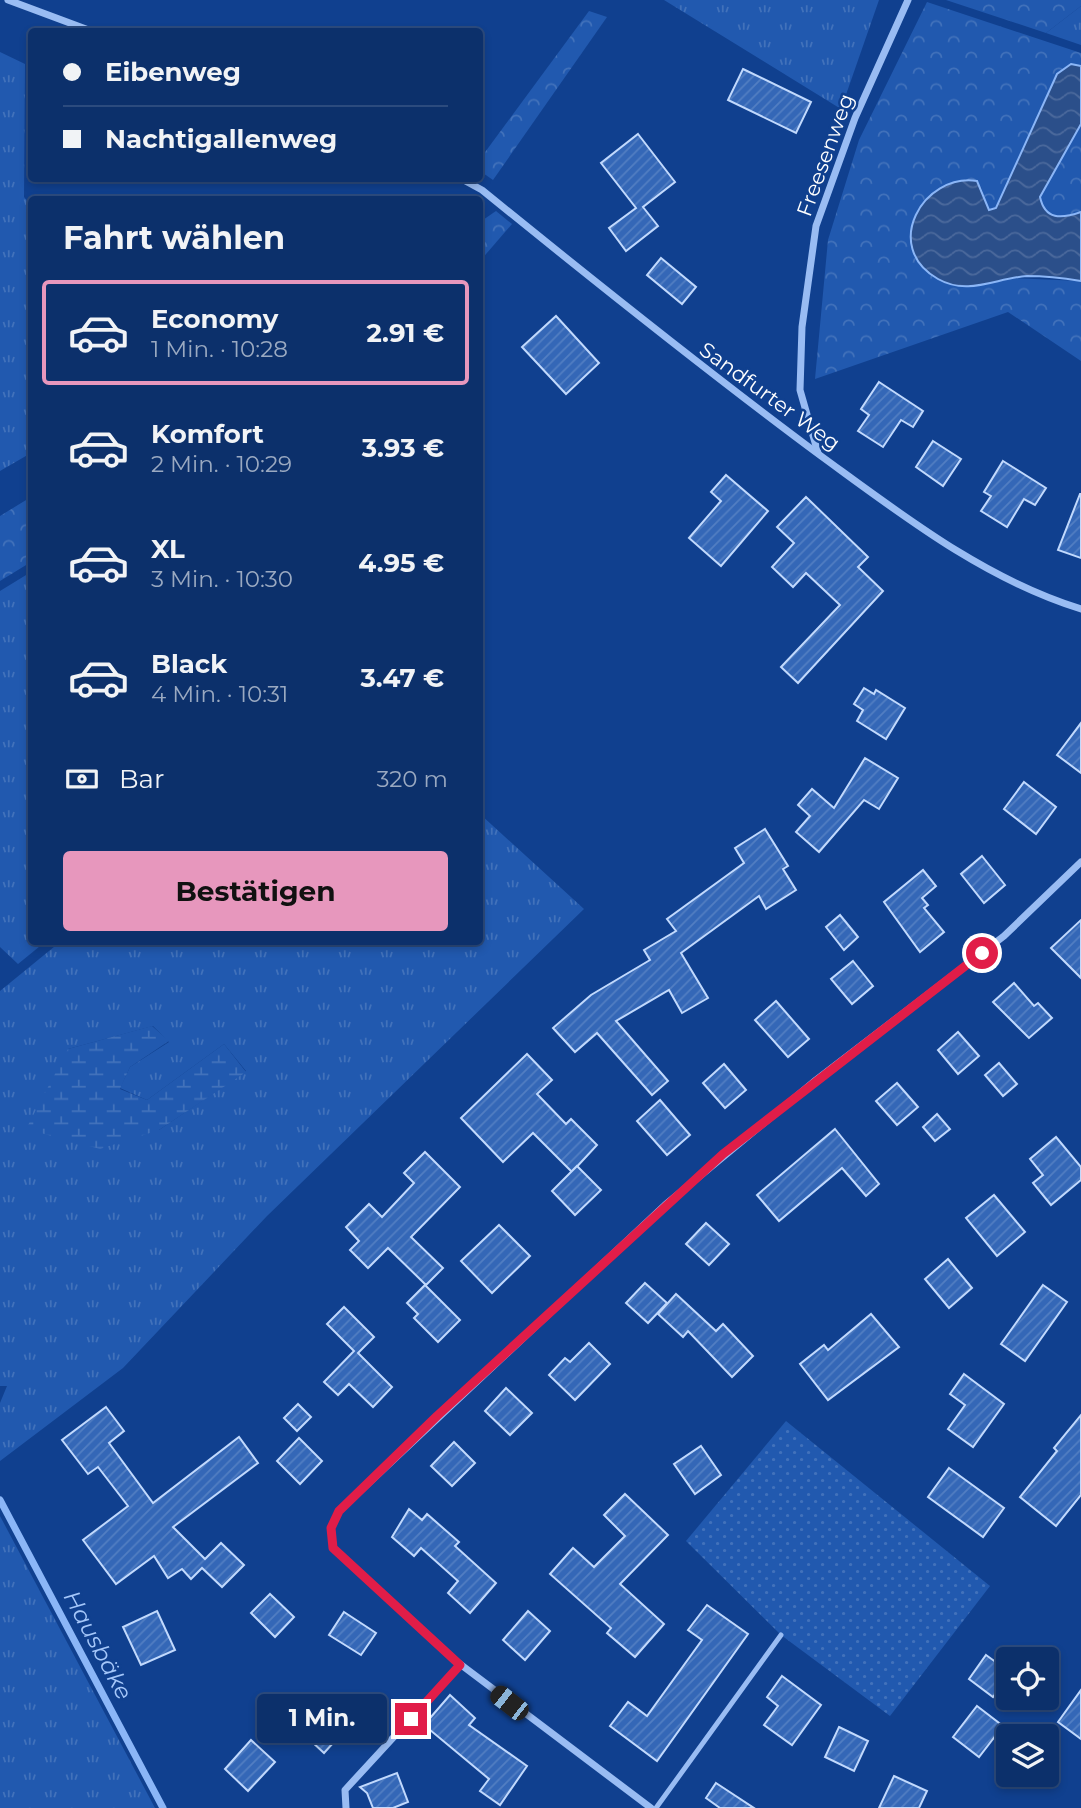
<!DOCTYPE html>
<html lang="de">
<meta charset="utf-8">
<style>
:root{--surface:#0c306b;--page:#1a3c73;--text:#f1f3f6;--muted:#9aa9c1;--line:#2c4b7e;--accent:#e797bd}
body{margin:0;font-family:Montserrat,sans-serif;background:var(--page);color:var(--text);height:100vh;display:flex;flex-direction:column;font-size:26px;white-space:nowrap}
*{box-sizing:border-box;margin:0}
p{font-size:23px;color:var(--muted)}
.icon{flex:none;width:38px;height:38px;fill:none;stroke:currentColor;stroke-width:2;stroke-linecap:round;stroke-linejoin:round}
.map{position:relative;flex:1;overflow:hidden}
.panel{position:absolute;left:28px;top:196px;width:455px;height:749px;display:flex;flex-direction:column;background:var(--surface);border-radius:7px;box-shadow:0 4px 10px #0003,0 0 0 2px var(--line)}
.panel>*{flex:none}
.guide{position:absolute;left:28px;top:28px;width:455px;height:154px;border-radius:7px;box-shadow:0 4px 10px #0003,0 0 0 2px var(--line);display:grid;align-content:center;height:154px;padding:0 35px;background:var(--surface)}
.buttons{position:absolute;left:996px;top:1647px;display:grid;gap:14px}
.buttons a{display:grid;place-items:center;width:63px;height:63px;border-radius:7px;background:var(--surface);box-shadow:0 4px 10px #0003,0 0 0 2px var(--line);font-size:35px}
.end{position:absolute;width:32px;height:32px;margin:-16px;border:9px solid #e11d48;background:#fff;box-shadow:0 0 0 4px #fff}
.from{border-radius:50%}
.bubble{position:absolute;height:49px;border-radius:7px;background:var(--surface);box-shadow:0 4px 10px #0003,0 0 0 2px var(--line);font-size:23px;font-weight:700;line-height:49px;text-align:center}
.car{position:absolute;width:21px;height:42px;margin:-21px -10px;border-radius:9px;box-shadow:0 0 5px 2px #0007;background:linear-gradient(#222 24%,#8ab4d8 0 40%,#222 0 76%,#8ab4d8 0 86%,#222 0)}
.guide b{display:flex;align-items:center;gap:24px;height:66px;font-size:26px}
.guide b+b{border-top:2px solid var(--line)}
.guide i{width:18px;height:18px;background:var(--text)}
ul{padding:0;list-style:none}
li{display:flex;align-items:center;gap:21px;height:105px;margin:0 14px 10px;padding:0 21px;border:4px solid transparent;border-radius:7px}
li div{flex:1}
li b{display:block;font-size:26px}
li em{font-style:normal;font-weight:700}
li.selected{border-color:var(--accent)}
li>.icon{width:63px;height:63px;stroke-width:1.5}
h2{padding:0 35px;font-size:32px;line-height:84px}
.pay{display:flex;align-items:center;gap:18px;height:77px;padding:0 35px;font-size:26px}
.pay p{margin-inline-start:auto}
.primary-button{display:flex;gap:14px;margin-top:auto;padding:14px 35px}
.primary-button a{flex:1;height:80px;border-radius:7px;background:var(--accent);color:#111;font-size:28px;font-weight:700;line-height:80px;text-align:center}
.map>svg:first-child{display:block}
.grass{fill:url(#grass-tufts);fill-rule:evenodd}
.forest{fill:url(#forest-crowns)}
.wetland{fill:url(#wetland-marsh)}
.park{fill:url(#park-dots)}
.water{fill:url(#water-waves);stroke:#8bb6f7;stroke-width:2}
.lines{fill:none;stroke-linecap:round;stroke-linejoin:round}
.stream{stroke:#8bb6f7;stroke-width:7}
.building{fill:url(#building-hatch);stroke:#c1d9fd;stroke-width:2}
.lane{stroke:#99bcf3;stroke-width:5}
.street{stroke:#99bcf3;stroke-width:7}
.route{stroke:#e11d48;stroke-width:9}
.labels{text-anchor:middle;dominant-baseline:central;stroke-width:5;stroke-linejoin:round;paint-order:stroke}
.street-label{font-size:21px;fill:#fff;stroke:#10408f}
.water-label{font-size:23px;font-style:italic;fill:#a5c7fa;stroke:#10408f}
</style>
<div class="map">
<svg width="1081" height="1808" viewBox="0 0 1081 1808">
<defs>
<pattern id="grass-tufts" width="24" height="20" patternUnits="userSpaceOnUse" patternTransform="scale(1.75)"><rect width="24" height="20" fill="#2159af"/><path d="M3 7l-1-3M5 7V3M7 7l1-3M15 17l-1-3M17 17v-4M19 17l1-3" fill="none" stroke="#4272bb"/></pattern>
<pattern id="forest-crowns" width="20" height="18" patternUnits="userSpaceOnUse" patternTransform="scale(1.75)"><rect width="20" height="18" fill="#2159af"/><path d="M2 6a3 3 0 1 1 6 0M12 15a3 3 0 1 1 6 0" fill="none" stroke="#4272bb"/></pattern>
<pattern id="wetland-marsh" width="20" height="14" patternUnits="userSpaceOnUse" patternTransform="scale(1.75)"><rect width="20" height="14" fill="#2159af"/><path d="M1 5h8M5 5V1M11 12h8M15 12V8" fill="none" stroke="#4272bb"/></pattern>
<pattern id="park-dots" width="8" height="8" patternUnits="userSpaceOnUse" patternTransform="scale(1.75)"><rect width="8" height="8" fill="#2159af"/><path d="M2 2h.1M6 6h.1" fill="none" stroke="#4272bb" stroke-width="1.8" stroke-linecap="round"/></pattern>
<pattern id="water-waves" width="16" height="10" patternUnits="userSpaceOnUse" patternTransform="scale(1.75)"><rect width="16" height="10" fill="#2b4f8a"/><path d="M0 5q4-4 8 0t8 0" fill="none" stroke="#4b699c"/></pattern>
<pattern id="building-hatch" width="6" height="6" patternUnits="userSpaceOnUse" patternTransform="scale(1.75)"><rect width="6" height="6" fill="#3467b7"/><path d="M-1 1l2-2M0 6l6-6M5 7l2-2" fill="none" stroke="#527ec2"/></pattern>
</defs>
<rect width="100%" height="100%" fill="#10408f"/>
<!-- grass -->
<g class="grass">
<polygon points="664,0 879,0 841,109"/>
<polygon points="1081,6 1081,45 1046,33"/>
<polygon points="0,52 25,64 24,197 32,207 31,453 0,471"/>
<polygon points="31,572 32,942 45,942 18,964 0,947 0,591"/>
<path d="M480,814l104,95 -317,307 -144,152 -123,93v-58l7,-17h-7v-395l60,-49h420zM153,1026l16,16 -39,25 -10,21 27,12 77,-56 22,27 -87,59 -91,-81z"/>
<polygon points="0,1516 155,1808 0,1808"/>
</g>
<!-- forest -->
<g class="forest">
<polygon points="946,0 1081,0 1081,6 1046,33"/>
<polygon points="927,2 1081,53 1081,66 1071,64 1057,74 996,208 989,210 981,187 965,179 1013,278 1081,281 1081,361 1008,312 815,379 828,240 859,140"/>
<polygon points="589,11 607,17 493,180 480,171 480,159"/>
<path d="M1081,124v88c-20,7 -36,8 -41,-15z"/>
<polygon points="496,211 512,224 480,261 480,222"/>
<polygon points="31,497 31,562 0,581 0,516"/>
</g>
<!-- wetland -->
<polygon class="wetland" points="152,1026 169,1041 130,1067 120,1089 147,1100 224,1044 246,1072 159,1130 100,1149 26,1129 68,1049"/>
<!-- park -->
<polygon class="park" points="786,1421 990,1586 890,1716 781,1635 686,1541"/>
<!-- water -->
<path class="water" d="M1071,64l10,2v58l-41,73c5,23 21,22 41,15v69c-18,-3 -36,-5 -54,-5 -31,2 -59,20 -89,3 -57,-32 -15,-106 39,-98l12,29 7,-2 61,-134z"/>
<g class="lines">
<!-- stream -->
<polyline class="stream" points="0,1500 163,1808"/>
</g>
<!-- building -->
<g class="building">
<polygon points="743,69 811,102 796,133 728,100"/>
<polygon points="638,134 675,182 643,207 658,226 626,251 609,228 636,208 601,163"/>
<polygon points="661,258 696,287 682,304 647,275"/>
<polygon points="556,316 599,363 566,394 522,347"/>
<polygon points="879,382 923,411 913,427 901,420 883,447 858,431 869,415 861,409"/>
<polygon points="933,441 961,459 943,486 916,467"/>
<polygon points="1003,461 1046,488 1035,505 1024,499 1007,527 981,511 991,496 984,492"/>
<polygon points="726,475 768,511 721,566 689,538 721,501 711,492"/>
<polygon points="1080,494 1081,494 1081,558 1058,550"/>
<polygon points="806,497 868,557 858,567 883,591 798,683 781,667 840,605 806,573 793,587 772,567 794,543 777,527"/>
<polygon points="864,688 874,694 876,690 905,708 886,739 857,721 863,710 854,704"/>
<polygon points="1081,723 1081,773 1057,755"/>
<polygon points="865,758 898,778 879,809 864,800 819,852 796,832 810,816 798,805 812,789 834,808"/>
<polygon points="1024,782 1056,807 1036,834 1004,809"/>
<polygon points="765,829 788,866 783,869 796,890 766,909 759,896 681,953 708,998 682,1013 669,990 616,1021 668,1081 652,1095 597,1033 575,1052 553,1028 591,995 650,960 644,950 676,931 667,919 744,863 735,848"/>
<polygon points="982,856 1005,885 984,903 961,874"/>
<polygon points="923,870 936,886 922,898 928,905 924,908 944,932 920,952 884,902"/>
<polygon points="840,915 858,937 844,950 826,927"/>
<polygon points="1081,920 1081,978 1051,948"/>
<polygon points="853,961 873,986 852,1004 831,979"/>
<polygon points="1014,983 1034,1006 1038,1003 1052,1018 1029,1038 993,1002"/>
<polygon points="776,1001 809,1039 788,1057 755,1020"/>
<polygon points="958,1032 979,1056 958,1074 938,1050"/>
<polygon points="527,1054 552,1080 537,1094 566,1124 571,1119 597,1145 572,1172 533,1133 503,1162 461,1118"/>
<polygon points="999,1063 1017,1084 1003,1096 985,1075"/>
<polygon points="724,1064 746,1090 725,1108 703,1083"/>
<polygon points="897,1083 918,1107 897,1125 876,1101"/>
<polygon points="660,1100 690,1135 667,1155 637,1121"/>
<polygon points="937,1114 950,1129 935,1141 923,1127"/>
<polygon points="835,1129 879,1184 866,1196 842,1168 779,1221 757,1195"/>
<polygon points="1056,1137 1081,1167 1081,1180 1051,1205 1033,1183 1043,1175 1030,1159"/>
<polygon points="425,1152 460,1187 411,1237 443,1268 426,1285 388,1248 368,1268 350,1250 359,1241 346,1227 369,1204 382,1217 414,1183 404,1173"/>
<polygon points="577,1166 601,1190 575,1215 552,1191"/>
<polygon points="994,1195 1025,1232 997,1256 966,1218"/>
<polygon points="706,1223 729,1244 709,1265 686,1244"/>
<polygon points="499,1225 530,1256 492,1293 461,1261"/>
<polygon points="948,1259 972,1288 949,1308 925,1279"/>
<polygon points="645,1283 667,1303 648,1323 626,1303"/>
<polygon points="425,1285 460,1320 438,1342 414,1318 418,1314 407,1303"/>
<polygon points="1043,1285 1067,1302 1025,1361 1001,1344"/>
<polygon points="676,1294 716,1331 723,1324 753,1356 732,1377 688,1331 683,1337 658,1314"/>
<polygon points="344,1307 374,1337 358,1353 392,1387 373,1407 349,1384 338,1395 324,1382 354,1351 327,1324"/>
<polygon points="871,1314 899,1347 828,1400 800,1364 824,1345 828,1350"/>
<polygon points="589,1343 610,1364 575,1400 549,1375 565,1358 570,1362"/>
<polygon points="964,1374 1004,1404 973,1447 948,1429 965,1405 950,1394"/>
<polygon points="506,1388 532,1413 510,1435 485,1411"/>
<polygon points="298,1404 311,1417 297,1431 284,1418"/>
<polygon points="106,1407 124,1431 109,1443 153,1503 239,1437 258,1463 173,1527 205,1559 221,1543 244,1565 222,1587 202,1568 191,1579 182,1569 168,1578 154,1556 116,1584 83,1540 128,1506 98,1467 88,1474 62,1440"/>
<polygon points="1081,1415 1081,1495 1056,1526 1020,1497 1057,1451 1054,1448"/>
<polygon points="299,1438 322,1461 300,1484 277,1461"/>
<polygon points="454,1442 475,1463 452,1486 431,1466"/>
<polygon points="701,1446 721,1475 695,1494 674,1464"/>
<polygon points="949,1468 1004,1508 983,1537 928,1497"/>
<polygon points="625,1494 668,1535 620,1584 664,1624 635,1657 607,1633 611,1628 550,1574 573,1548 594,1567 625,1536 604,1515"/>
<polygon points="409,1509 422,1520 427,1514 459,1542 455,1546 496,1583 470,1613 448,1593 458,1581 421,1548 414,1556 392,1537"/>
<polygon points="270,1594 294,1617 275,1637 251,1613"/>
<polygon points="707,1605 748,1634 657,1761 610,1726 628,1702 647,1716 702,1640 688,1630"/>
<polygon points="157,1611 175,1650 141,1665 123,1627"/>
<polygon points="528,1611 550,1631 525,1660 503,1640"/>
<polygon points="344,1612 376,1633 361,1655 329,1635"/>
<polygon points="986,1655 1008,1671 1008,1677 993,1697 969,1679"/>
<polygon points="782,1676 821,1705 792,1745 764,1725 778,1706 767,1697"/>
<polygon points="1081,1690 1081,1739 1058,1722"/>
<polygon points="450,1695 475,1718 469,1725 527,1766 500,1805 480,1791 489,1779 424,1725"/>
<polygon points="977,1706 1003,1726 979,1757 953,1737"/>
<polygon points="316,1707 343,1732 324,1753 297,1728"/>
<polygon points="839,1727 868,1741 854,1771 825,1757"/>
<polygon points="251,1740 275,1762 248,1791 225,1769"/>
<polygon points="397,1773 408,1802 393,1808 373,1808 367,1793 360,1787"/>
<polygon points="894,1776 927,1791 919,1808 879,1808"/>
<polygon points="716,1783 754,1808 720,1808 706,1798"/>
</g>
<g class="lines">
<!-- lane -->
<polyline class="lane" points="656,1808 781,1635"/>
<!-- street -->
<g class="street">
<polyline points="8,0 94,32"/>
<path d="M460,178l22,12c112,91 223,180 339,266 81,59 163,123 260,153"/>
<polyline points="818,453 800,390 802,327 816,226 855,118 908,0"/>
<polyline points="346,1808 345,1790 460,1665"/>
<polyline points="651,1808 456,1661 333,1548 331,1528 339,1511 665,1205 816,1080 1004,936 1081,862"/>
</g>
</g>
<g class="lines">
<!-- route -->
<polyline class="route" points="411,1719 460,1665 333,1548 331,1528 339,1511 437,1416 723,1154 982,953"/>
</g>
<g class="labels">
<!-- street labels -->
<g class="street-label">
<text transform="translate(825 155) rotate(-70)">Freesenweg</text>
<text transform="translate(770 396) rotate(36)">Sandfurter Weg</text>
</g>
<!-- water labels -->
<g class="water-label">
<text transform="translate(98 1645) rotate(62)">Hausbäke</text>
</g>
</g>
</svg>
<div class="buttons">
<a><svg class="icon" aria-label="locate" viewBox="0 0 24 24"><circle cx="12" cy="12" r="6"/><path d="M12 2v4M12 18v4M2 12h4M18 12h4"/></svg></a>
<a><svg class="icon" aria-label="layers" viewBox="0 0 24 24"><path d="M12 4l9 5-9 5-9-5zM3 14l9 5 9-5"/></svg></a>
</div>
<i class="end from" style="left:982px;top:953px"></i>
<i class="end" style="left:411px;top:1719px"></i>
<div class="bubble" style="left:257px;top:1694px;width:130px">1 Min.</div>
<i class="car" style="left:509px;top:1703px;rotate:308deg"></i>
<div class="guide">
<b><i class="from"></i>Eibenweg</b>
<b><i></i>Nachtigallenweg</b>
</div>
<section class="panel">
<h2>Fahrt wählen</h2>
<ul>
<li class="selected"><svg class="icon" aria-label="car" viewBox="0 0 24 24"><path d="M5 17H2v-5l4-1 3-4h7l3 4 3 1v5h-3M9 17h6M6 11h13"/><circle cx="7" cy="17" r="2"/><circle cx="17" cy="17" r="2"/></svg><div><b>Economy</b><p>1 Min. · 10:28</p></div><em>2.91 €</em></li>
<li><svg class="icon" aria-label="car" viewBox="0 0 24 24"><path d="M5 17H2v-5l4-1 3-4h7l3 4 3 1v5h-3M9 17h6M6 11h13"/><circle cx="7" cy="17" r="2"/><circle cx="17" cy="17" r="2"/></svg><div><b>Komfort</b><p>2 Min. · 10:29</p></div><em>3.93 €</em></li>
<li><svg class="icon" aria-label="car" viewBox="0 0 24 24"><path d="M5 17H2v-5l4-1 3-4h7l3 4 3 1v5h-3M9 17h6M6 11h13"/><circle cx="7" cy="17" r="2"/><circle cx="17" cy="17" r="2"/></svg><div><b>XL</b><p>3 Min. · 10:30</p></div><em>4.95 €</em></li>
<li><svg class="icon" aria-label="car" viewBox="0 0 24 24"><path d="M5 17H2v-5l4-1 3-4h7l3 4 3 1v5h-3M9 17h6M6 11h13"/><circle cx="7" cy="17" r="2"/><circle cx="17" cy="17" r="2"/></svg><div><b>Black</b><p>4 Min. · 10:31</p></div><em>3.47 €</em></li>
</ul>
<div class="pay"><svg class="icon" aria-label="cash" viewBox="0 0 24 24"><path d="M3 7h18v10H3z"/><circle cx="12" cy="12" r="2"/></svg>Bar<p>320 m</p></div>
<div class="primary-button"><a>Bestätigen</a></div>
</section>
</div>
